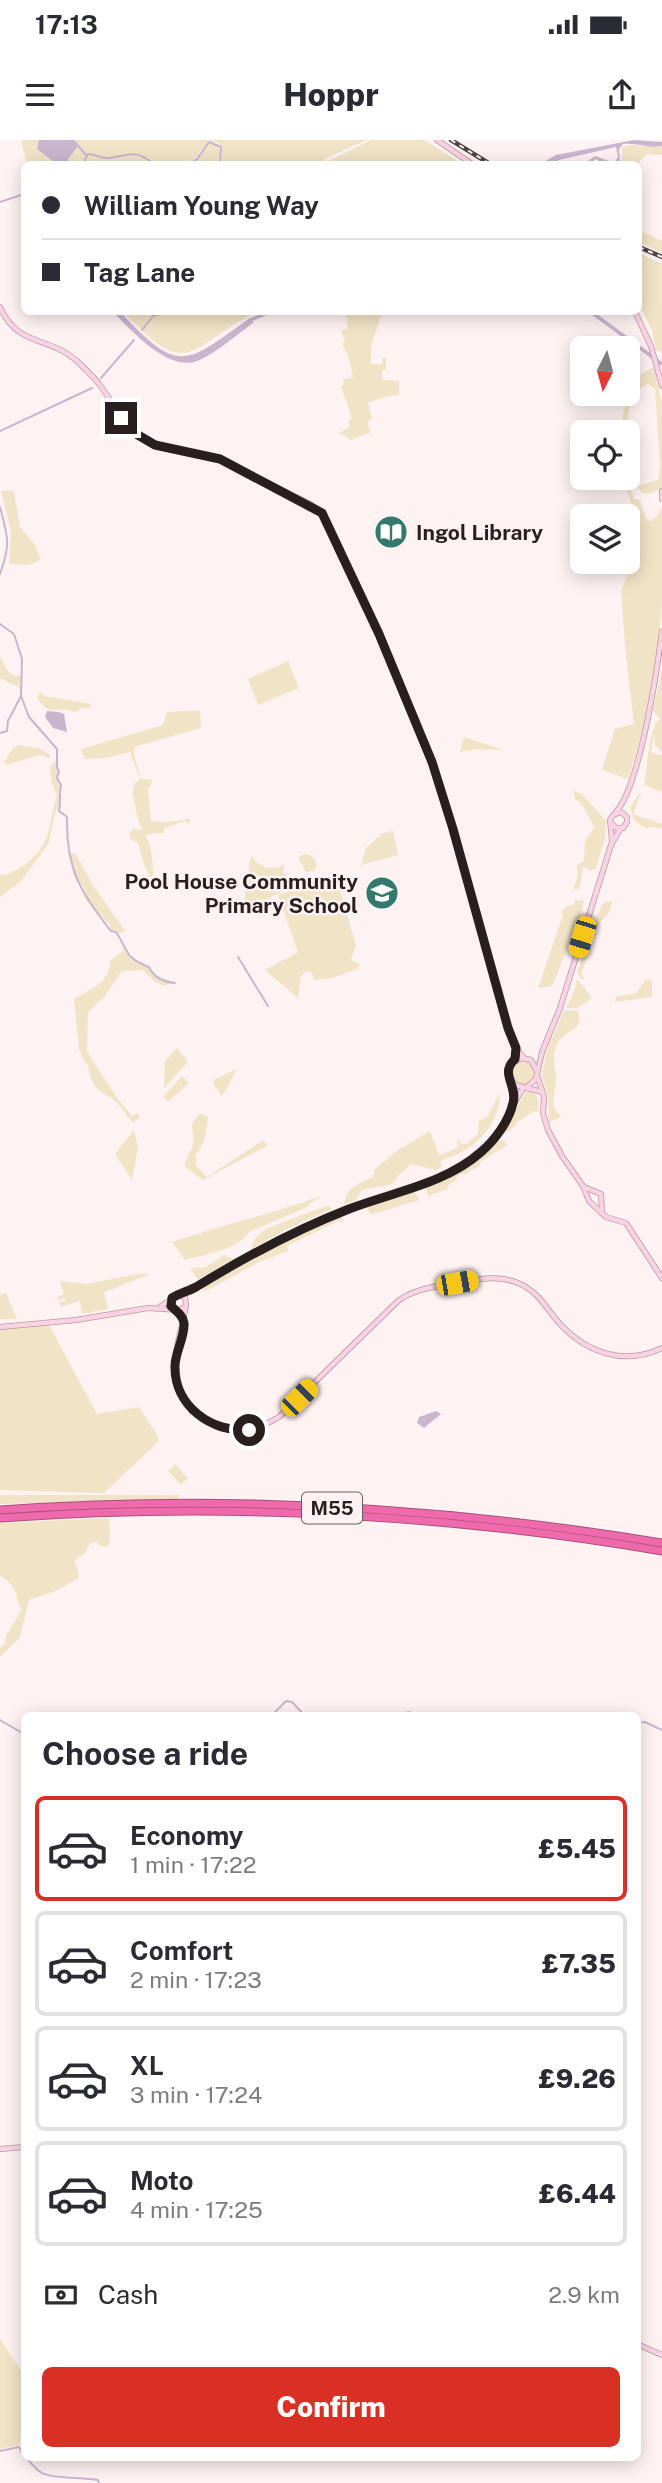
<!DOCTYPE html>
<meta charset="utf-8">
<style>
:root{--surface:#fff;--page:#f2f2f3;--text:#2b2b33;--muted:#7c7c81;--line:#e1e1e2;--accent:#d93025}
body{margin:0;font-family:"Public Sans",sans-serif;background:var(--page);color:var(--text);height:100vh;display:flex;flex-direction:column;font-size:26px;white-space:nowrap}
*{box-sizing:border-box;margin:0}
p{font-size:23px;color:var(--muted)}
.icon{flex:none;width:38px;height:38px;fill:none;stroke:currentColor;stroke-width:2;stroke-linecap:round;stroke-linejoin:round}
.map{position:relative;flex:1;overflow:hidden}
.panel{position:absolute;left:21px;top:1572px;width:620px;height:749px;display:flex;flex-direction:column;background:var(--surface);border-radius:10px;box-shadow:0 4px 18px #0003}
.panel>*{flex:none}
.top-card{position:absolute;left:21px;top:21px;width:621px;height:154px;border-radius:10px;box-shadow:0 4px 18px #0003;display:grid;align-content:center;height:154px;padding:0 21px;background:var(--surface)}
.needle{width:46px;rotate:186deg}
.controls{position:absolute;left:570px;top:196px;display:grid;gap:14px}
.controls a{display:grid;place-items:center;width:70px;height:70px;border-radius:10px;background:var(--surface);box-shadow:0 4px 18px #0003;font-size:35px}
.end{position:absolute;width:32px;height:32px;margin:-16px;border:9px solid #291f1f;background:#fff;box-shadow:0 0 0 4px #fff}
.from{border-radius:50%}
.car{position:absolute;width:21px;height:42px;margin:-21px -10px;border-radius:9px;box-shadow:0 0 5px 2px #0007;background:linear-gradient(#f5c518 24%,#345 0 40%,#f5c518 0 76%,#345 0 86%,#f5c518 0)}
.top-card b{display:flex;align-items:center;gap:24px;height:66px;font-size:26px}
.top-card b+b{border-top:2px solid var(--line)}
.top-card i{width:18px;height:18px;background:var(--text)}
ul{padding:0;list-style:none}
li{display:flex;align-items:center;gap:21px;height:105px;margin:0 14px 10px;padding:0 7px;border:4px solid var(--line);border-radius:10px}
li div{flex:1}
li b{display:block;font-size:26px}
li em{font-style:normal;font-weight:800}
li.current{border-color:var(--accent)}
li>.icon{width:63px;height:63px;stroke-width:1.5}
h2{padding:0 21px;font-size:32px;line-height:84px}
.pay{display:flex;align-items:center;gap:18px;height:77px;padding:0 21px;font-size:26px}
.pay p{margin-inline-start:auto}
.button{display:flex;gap:14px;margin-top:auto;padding:14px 21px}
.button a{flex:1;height:80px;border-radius:10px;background:var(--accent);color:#fff;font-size:28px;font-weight:800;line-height:80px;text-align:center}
.status{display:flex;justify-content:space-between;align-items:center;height:49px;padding:0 35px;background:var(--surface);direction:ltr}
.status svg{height:19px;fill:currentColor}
header{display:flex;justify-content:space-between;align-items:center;height:91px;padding:0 21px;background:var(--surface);font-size:32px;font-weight:800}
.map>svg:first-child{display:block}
.green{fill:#f1e3c6}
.water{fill:#cab5cf}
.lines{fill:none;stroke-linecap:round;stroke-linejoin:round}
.stream{stroke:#cab5cf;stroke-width:2}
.canal{stroke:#cab5cf;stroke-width:3.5}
.secondary-casing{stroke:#b69d9b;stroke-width:6}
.motorway-casing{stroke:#a9507b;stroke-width:9}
.secondary{stroke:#fad2e6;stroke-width:4.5}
.motorway{stroke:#ee6aac;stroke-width:7}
.rail-casing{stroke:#4e4343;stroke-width:4.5}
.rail{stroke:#fef2f2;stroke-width:2;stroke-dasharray:5;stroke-linecap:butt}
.route{stroke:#291f1f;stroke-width:9}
.labels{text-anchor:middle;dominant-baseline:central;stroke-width:5;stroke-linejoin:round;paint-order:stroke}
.shield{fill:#fef2f2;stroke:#695e5e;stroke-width:2}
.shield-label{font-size:19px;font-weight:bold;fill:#291f1f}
.poi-label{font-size:21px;font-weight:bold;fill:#291f1f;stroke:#fef2f2;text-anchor:start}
</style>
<div class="status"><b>17:13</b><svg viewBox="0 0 49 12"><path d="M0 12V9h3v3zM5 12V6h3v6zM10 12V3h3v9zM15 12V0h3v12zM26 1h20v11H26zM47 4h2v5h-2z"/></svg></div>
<header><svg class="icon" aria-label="menu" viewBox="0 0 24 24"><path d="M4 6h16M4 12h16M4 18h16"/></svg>Hoppr<svg class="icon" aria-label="share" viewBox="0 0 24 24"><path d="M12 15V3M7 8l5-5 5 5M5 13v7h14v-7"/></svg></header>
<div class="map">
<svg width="662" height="2343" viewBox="0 0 662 2343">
<rect width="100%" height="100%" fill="#fef2f2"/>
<!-- green -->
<g class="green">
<polygon points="21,0 367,0 326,18 319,24 222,24 222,7 218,3 209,1 194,19 184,24 27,24"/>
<polygon points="371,0 424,0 463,24 322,24"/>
<polygon points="209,3 220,7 219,24 193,24"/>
<polygon points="630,5 662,7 662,15 648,14 640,20 639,24 617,24 622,21 622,7"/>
<polygon points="639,90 662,101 662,113 639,102"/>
<polygon points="639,113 662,124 662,213 656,209 652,190 639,164"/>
<path d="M124,172h133c-68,31 -65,74 -133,0z"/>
<polygon points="346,172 382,172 371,206 371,224 382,224 382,218 386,218 386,230 382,230 382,240 399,241 399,255 384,257 368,263 372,279 367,282 371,292 351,300 339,293 350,287 348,281 352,278 341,246 344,245 343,240 353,237 349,219 342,203 345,202 341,191 348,189"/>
<path d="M654,228l8,36v83c-7,6 -12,8 -21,5l-4,-6 21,-6 2,-14 -5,-77 -7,-5c-18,7 -20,30 -22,48h-6c4,-21 9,-59 34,-64z"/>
<path d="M622,338h6l6,21 6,1 6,19 5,2 6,-5 5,-8c0,30 0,61 0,92 -4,61 -15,121 -34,179l-26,-9 13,-41 19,-5 -8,-68 -5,-65 14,-35 -7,-5v-5l11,-21z"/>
<polygon points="8,350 14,352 20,387 35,405 41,420 28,425 9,424 11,391 1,351"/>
<path d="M0,517c6,9 8,21 21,19l1,13 -22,-11z"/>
<polygon points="288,521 299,548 258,565 248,539"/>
<path d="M662,529v83l-7,-7 -1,-11 -3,18 6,3 5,-1v38l-18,-7c5,-18 2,-53 16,-66l-7,-8z"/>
<path d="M40,552l4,4 47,8v3l-9,1 -7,4c-17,-8 -24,7 -38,-14z"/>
<path d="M200,570l1,18 -67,19v8l7,24 11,1 -1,6 -3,3 3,32 16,1 23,-3v5l-5,-3 -21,7v5l-16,1 -2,2 5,12 3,34c-8,-8 -13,-28 -16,-39l-7,-4 -2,-4 3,-6 11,1c-7,-11 -7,-26 -11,-38l2,-5 -1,-2 7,-6 -10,-27 -25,6 -20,1 -4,-10 82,-24 4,-12c7,-3 23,-1 33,-3z"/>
<polygon points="464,597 504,610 477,609 460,612"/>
<polygon points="19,605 41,609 50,615 50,618 40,615 5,625 4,622 13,608"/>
<polygon points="56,620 59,631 57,638 61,645 59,652 61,664 55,672 49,703 21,741 0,757 0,735 9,734 26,724 38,713 47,697 57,654 51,642 50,627"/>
<path d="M573,651l9,3 24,27 -1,17 -9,30 -5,3 -8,-5 -3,21 -7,4 5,-15 -1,-11 7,-4 1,-20 10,-14c-8,-10 -9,-22 -20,-28z"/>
<polygon points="639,653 641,653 633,674 662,684 662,688 649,687 647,689 634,680 630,668"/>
<polygon points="393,691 398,715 361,725 366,708 380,696 380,694"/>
<polygon points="75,713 94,747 125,791 119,794 116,790 111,790 109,784 86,760 84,748 73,734 73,726 68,715"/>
<path d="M305,714c9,1 15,9 9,17l-8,1 -8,-15z"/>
<path d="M251,715c8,13 20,17 34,9l-2,9h3l7,12 -51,28z"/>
<polygon points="336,738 356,805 351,820 360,824 358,829 332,838 315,840 311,832 306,831 301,836 298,858 265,830 298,812 278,755 299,747"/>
<polygon points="584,759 580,778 552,846 538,848 563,775 561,773 565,767 574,765 575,760 580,761"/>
<polygon points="613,761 609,772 595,790 581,835 585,839 581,839 577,832 601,767 605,762"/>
<path d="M124,810l7,9 12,3 11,13 20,7 -10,4 -10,-5 -11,-11 -21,1 -18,26 -16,15 -1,40 30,46 15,18 6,-3 2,4 -7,6c-6,-7 -12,-17 -19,-23 -19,-13 -22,-11 -26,-36l-3,-1 -6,-14 -5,-50c17,-11 35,-14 36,-38z"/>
<polygon points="652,839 652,857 615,862 616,857 636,853 646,840"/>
<polygon points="576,841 579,841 592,858 578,868 566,868 575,850"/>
<path d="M564,870l14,1c5,21 -8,16 -18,29 -9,11 -5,25 -4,38 0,9 -3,18 -3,28l8,11 -12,5 -1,-26 -6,-20 5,-26z"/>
<polygon points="177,908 188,922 164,948 165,921"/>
<circle cx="523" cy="933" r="12"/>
<polygon points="237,929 222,957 213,943 215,939"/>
<polygon points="182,936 189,943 168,962 163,957"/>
<polygon points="526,952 532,952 537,956 539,972 534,971 516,983 515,986 508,992 504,990"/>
<path d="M500,953c-1,35 -28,59 -60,68l2,6 -6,3 -25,-6 -12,11 -6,9 -31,6 -6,10 -12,4c2,-16 15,-21 29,-27l1,-7 24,-20 32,-19 9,24 19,-7 -1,-11 4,7h5l12,-10 1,-13 8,-4z"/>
<path d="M200,973l8,4 -3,22 -9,16v10l11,12 56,-37 4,6 -64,34 -19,-14c2,-7 9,-17 9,-24 2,-16 -7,-12 7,-29z"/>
<polygon points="134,990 138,1007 132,1040 115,1014"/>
<path d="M496,1000l9,1 2,4 -27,17v3l-16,10 -2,-2 -6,4 1,3 -9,5v4l-20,7 -3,-9c28,-12 51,-24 71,-47z"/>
<polygon points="415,1052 419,1060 370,1075 367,1067"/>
<path d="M321,1056l-16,12 -56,24c-12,18 -43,22 -64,28l-13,-18c50,-17 100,-28 149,-46z"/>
<path d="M330,1066l2,3 -45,20 -37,21c3,-7 5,-14 12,-18 7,-5 61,-26 68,-26z"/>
<polygon points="340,1076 344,1082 338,1081 287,1106 288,1111 261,1121 204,1152 202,1147 293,1096"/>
<polygon points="224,1115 233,1119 198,1140 190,1128 206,1127"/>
<polygon points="138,1134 151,1134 104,1152 108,1169 82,1174 80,1161 61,1167 59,1163 66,1160 65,1158 58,1160 57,1157 64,1154 60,1141 86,1144"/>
<polygon points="6,1153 17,1179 0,1179 0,1155"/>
<polygon points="49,1185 97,1274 139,1267 159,1298 158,1302 104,1353 0,1350 0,1188"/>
<polygon points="175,1324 188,1338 181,1345 168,1331"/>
<polygon points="0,1355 179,1355 178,1359 0,1364"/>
<path d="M109,1378l1,25 -4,4 -6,-1 -3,-5 -8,3 -3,9 -8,4 -4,6 3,3 2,12 -24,13 -26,9 -9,37 -20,20v-9l5,-4 1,-8 16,-27c-5,-6 -4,-8 -6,-16 -3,-8 -10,-13 -16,-18v-52z"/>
<polygon points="0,2199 22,2232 23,2279 19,2305 0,2309"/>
</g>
<!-- water -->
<g class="water">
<polygon points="39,0 74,0 79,5 68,19 68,24 57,24 37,9"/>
<path d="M634,0l28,2v4c-12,3 -25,-4 -39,-2l-4,5 1,12 -5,3 -14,-1 -5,-4 -8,5h-5l12,-8 19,7 4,-6 -2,-10 -57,13 -3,4h-16l16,-9z"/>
<path d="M113,172h7c60,63 64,53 130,6l4,4c-13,10 -46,37 -60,40 -29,7 -63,-32 -81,-50z"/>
<polygon points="47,571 59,572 64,574 67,592 53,588 45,577"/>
<polygon points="436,1271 441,1274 424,1288 417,1283 419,1277"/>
</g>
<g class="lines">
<!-- stream -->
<g class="stream">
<polyline points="78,6 87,16"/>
<path d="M84,24l3,-10c9,0 15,5 23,4 22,-3 25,-9 44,6"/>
<polyline points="189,24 197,19 209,2 221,7 220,24"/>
<polyline points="0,62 24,54"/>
<polyline points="142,190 153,176 166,172"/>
<polyline points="101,238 134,200"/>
<polyline points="0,291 92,248"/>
<path d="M0,367c8,31 11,36 0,67"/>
<polyline points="0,484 14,494 22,519 21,556 8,581 7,591 0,593"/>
<path d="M21,556l8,21 28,32v19l2,3 -2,7 4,7c-2,9 0,17 -2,26l8,6c-1,52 13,75 44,114l5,1c13,19 7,25 33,35 5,11 14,15 26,16"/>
<polyline points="238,817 268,866"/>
<polyline points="272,1575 286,1561 292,1562 304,1575"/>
<polyline points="394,1575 410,1572 412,1575"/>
<polyline points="0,1580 24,1594"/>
<polyline points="637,1583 645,1582 662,1590"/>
<polyline points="0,2311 19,2307 24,2316"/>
<path d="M26,2317c4,5 10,13 16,16 10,6 42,4 56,7l1,3"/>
</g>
<!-- canal -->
<g class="canal">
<polyline points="591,172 662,224"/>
<polyline points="250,180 270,172"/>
</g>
<defs>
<g id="secondary">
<polyline points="437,0 472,24"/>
<path d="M0,167c17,40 49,29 77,54 7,7 16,15 22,23 16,20 24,44 48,57 22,12 49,10 73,18l92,46 10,8 7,12 50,109 52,128 22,67 54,199 9,20 8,10"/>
<polyline points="635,172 651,206 662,246"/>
<polyline points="662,351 662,359"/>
<path d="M616,672c24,-27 41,-141 46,-181"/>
<polyline points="612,684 616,688 623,688 627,682 627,677 621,672 613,675 610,680 612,700"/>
<polyline points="537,931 531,920 522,918 510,924 508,933 515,945 542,952"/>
<polyline points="538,938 544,957 543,973 548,990 562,1016 583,1046 589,1061 606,1077 626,1083 662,1138"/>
<polyline points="527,947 536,939 542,912 560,868 611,705 621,688"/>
<polyline points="584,1047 601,1054 602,1073"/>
<path d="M177,1155l15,-6c49,-31 100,-57 154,-79 45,-18 101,-26 137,-60 19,-18 27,-42 41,-63"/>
<path d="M186,1165c-3,22 -13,46 -11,69 3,34 40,61 74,56 11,-2 21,-8 30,-13l119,-116c16,-12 35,-14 56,-18 21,-3 43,-9 64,0 20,8 28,25 42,41 27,29 65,42 102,24"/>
<polyline points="161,1166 178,1155 185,1157 186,1164"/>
<polyline points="0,1187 76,1180 148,1168 179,1170 185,1167"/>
<polyline points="0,2009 24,2007"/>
<polyline points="637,2204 662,2215"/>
</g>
<g id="motorway">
<path d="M0,1370c220,-16 445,-3 662,33"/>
<path d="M0,1378c220,-16 444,-4 662,33"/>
</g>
</defs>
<!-- secondary casing -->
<use href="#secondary" class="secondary-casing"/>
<!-- motorway casing -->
<use href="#motorway" class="motorway-casing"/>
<!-- secondary -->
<use href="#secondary" class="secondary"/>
<!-- motorway -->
<use href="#motorway" class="motorway"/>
<defs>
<g id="rail">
<polyline points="451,0 490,24"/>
<polyline points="639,107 662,117"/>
</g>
</defs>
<!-- rail casing -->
<use href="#rail" class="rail-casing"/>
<!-- rail -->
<use href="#rail" class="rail"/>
</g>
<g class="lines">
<!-- route -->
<path class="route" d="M121,278l17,17 17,10 65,14 102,54 57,121 53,128 21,67 55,199 8,20 -1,11c-16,15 3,26 -2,44 -4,18 -18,37 -32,49 -36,32 -88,40 -132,57 -54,21 -104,48 -153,78 -7,4 -17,6 -24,11l-1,8c5,5 12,9 13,17 1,14 -9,29 -9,43 -1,40 37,67 74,64"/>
</g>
<!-- icons -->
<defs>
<symbol id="library-disc" viewBox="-11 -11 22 22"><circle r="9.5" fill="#34796d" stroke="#fef2f2"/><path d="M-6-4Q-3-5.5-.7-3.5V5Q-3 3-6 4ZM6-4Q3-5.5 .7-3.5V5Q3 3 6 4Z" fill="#fff"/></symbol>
<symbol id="school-disc" viewBox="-11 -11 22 22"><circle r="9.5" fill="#34796d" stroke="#fef2f2"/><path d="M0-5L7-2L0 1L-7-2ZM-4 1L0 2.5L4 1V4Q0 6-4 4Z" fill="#fff"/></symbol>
</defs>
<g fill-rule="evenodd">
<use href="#library-disc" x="372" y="373" width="38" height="38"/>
<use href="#school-disc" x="363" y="734" width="38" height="38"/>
</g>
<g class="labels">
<!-- shield labels -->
<rect class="shield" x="302" y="1352.5" width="60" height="31" rx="5"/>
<g class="shield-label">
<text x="332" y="1368">M55</text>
</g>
<!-- poi labels -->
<g class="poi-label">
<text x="416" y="392">Ingol Library</text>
<text x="358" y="741" text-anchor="end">Pool House Community<tspan x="358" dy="24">Primary School</tspan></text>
</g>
</g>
</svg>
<div class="controls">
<a><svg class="needle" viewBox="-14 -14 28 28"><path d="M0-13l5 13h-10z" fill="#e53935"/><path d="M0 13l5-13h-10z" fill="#7c7c81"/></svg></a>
<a><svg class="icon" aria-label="locate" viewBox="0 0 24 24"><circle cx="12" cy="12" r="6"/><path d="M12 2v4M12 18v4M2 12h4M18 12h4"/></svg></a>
<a><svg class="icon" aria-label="layers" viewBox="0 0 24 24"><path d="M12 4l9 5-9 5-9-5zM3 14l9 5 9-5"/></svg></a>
</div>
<i class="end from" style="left:249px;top:1290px"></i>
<i class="end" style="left:121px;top:278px"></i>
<i class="car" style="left:582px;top:797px;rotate:197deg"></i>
<i class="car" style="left:457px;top:1143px;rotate:80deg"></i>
<i class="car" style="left:299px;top:1258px;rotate:45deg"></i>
<div class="top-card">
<b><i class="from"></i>William Young Way</b>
<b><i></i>Tag Lane</b>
</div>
<section class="panel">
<h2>Choose a ride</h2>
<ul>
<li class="current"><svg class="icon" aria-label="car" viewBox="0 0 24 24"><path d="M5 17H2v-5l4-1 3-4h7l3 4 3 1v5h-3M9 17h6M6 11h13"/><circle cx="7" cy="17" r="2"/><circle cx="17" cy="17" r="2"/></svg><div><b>Economy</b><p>1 min · 17:22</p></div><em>£5.45</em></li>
<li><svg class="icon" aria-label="car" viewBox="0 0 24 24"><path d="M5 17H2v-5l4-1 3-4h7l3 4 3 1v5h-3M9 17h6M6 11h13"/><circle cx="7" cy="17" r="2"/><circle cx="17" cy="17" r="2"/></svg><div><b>Comfort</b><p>2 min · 17:23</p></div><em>£7.35</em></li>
<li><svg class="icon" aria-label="car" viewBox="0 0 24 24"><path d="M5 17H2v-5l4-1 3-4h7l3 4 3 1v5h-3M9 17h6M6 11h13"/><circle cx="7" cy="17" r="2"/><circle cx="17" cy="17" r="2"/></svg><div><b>XL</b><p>3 min · 17:24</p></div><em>£9.26</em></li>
<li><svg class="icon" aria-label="car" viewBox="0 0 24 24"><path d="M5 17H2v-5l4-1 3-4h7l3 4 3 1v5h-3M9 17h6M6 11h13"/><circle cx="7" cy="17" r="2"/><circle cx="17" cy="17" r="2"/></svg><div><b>Moto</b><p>4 min · 17:25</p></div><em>£6.44</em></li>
</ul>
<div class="pay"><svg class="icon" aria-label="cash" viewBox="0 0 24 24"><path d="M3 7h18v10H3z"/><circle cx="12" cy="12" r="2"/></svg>Cash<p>2.9 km</p></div>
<div class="button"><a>Confirm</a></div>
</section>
</div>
